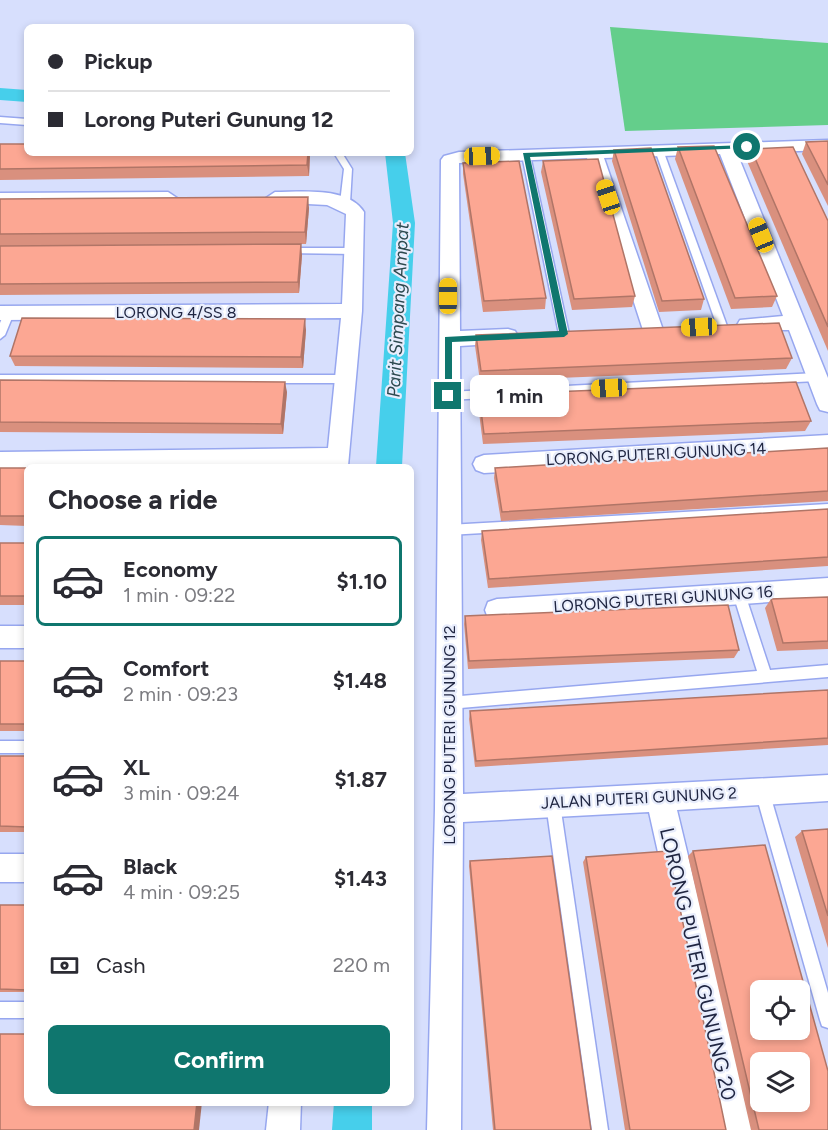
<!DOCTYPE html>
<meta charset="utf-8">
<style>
:root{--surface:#fff;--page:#f2f2f3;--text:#2b2b33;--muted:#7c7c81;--line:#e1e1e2;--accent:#0f766e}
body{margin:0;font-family:Figtree,sans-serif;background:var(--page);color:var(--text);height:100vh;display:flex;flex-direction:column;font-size:22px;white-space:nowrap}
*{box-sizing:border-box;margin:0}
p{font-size:20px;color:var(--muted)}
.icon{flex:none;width:33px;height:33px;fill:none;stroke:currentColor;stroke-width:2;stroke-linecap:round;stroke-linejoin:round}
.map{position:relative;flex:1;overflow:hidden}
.side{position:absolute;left:24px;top:464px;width:390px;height:642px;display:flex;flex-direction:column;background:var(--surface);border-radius:9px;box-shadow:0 3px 9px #0003}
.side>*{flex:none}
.hud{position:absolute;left:24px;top:24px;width:390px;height:132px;border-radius:9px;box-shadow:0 3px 9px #0003;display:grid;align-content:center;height:132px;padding:0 24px;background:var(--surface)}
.fabs{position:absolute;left:750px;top:980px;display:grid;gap:12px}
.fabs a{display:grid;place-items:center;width:60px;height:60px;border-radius:9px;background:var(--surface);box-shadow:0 3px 9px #0003;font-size:30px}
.end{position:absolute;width:27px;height:27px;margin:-14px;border:8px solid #0f766e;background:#fff;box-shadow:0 0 0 3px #fff}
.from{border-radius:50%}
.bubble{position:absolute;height:42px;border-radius:9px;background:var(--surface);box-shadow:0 3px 9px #0003;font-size:20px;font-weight:700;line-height:42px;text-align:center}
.car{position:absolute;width:18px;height:36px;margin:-18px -9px;border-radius:8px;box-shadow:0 0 4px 2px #0007;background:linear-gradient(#f5c518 24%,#345 0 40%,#f5c518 0 76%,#345 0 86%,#f5c518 0)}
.hud b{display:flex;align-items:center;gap:21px;height:57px;font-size:22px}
.hud b+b{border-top:2px solid var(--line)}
.hud i{width:15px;height:15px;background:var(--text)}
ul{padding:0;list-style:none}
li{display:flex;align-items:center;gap:18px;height:90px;margin:0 12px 9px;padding:0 12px;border:3px solid transparent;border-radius:9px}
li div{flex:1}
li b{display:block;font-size:22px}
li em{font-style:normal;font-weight:700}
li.on{border-color:var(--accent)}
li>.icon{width:54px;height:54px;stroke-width:1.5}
h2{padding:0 24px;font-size:27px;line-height:72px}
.pay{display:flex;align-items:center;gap:15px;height:66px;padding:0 24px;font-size:22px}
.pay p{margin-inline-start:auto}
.primary-button{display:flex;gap:12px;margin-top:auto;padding:12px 24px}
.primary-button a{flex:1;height:69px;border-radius:9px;background:var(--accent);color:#fff;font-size:24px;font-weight:700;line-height:69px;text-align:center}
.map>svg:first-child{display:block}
.green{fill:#64ce8b}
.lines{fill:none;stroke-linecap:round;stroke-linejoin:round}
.canal{fill:#46cfeb;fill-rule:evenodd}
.lane-casing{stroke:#97a7ef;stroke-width:3}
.street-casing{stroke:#97a7ef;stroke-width:3}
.lane{fill:#fff;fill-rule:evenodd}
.street{fill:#fff;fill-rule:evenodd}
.wall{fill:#d9907e}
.shaded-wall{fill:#b07567}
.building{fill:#fca793;stroke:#b07567;stroke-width:1.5;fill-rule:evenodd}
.route{fill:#0f766e}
.labels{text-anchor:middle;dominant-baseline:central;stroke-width:4.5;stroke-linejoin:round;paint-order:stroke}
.street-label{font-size:16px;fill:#202642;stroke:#e8edfc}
.water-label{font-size:18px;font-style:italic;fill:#2c494f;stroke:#e8edfc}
.near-street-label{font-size:20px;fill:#202642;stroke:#e8edfc}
</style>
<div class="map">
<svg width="828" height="1130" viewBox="0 0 828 1130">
<rect width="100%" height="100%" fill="#d7dffd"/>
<!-- green -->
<polygon class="green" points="610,27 828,43 828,125 625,131"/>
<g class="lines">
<!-- canal -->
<g class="canal">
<polygon points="0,88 27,90 27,102 0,100"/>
<polygon points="385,153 405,153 415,223 402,466 376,466 393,223"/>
<polygon points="334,1102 372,1102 372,1130 332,1130"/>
</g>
<defs>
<g id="lane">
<polygon points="0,117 27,119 27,125 0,123"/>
<polygon points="659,147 663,150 727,326 726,329 722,330 717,326 655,150"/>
<polygon points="526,152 530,155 569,334 564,338 559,334 522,155"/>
<polygon points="334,153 342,153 352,169 350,203 345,206 340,203 344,169"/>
<polygon points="287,248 355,248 360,251 355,254 284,253 284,249"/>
<polygon points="9,310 14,313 5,335 0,339 0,323 5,311"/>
<polygon points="817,373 822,377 817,381 448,400 443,396 448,392"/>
<polygon points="0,375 345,375 350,379 345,383 0,383"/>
<polygon points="828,504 828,514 448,535 444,533 442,530 444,527 448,525"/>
<polygon points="739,589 743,590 745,594 770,670 828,665 828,677 449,709 444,707 442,703 444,699 449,697 757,671 733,594 735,590"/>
<rect x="0" y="741" width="27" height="12"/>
<polygon points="762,784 767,786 769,791 828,993 828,1028 822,1026 820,1020 755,791 757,786"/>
<polygon points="553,797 558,799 560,804 608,1130 592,1130 546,804 548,799"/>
<rect x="0" y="1002" width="27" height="16"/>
</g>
<g id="street">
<polygon points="828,140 828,150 737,153 828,378 828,412 820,410 817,404 789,330 740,330 737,325 740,320 783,316 720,154 604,158 663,330 660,335 653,337 646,335 643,330 587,158 459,163 460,331 508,329 515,331 518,336 515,341 508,343 460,346 463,794 828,775 828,801 677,810 754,1130 720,1130 649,812 463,822 461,1130 427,1130 435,809 441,160 444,156 459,152"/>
<polygon points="168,192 177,198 174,202 0,205 0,193"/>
<path d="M275,192c26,0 73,-6 89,20l-2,99 -14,155h-321v3l-27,1v-18l328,-4 13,-130 -341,2v-14l342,-2 4,-90 -19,-9 -58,-3 -3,-4z"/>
<polygon points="828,435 828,453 484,473 476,470 473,464 476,458 484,455"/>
<polygon points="828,578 828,598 497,621 488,618 485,610 488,602 497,599"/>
<rect x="0" y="626" width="27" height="22"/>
<rect x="0" y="854" width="27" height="28"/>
<polygon points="269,1102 301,1102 300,1130 266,1130"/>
</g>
</defs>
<!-- lane casing -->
<use href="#lane" class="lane-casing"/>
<!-- street casing -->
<use href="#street" class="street-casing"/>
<!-- lane -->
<use href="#lane" class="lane"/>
<!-- street -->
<use href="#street" class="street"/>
</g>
<!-- wall -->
<g class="wall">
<polygon points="828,141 828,206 802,154 806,142"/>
<polygon points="0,144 310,153 309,176 0,180"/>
<polygon points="678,147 777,296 772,307 731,309 675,159"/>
<polygon points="751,149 828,221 828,351 747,161"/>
<polygon points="614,150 704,299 701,310 659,312 612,161"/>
<polygon points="543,161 635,296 632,307 572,310 541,172"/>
<polygon points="463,163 546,298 545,309 483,312 463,174"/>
<polygon points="0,199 309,208 306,244 0,246"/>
<polygon points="0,246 302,255 299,293 0,295"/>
<polygon points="306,330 303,368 15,366 10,356"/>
<polygon points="476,335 792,358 786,369 480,381 475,346"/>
<polygon points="0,380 287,392 283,434 0,432"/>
<polygon points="479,395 811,421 805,431 483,444 478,405"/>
<polygon points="828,448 828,501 501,521 494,478 495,468"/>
<polygon points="0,468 27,468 27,526 0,525"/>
<polygon points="828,509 828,566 488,588 481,540 482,531"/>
<rect x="0" y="543" width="27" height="62"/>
<polygon points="828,597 828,649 777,651 765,608 771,599"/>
<polygon points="465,616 739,650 734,658 468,669 464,624"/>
<rect x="0" y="661" width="27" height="70"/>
<polygon points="828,690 828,745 475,767 469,719 470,711"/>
<rect x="0" y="756" width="27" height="76"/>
<polygon points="828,829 828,948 795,837 802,831"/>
<polygon points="693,851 828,1130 751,1130 688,856"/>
<polygon points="586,857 726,1130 625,1130 583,862"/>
<polygon points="470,861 591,1130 493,1130 469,866"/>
<rect x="0" y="905" width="27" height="87"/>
</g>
<!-- shaded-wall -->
<g class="shaded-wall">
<polygon points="308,153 310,153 309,176 307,165"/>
<polygon points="308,197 309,208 306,244 305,232"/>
<polygon points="301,244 302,255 299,293 298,282"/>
<polygon points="305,319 306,330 303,368 301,357"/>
<polygon points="285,382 287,392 283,434 281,424"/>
<polygon points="197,1102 202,1102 199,1130 194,1130"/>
</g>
<!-- building -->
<g class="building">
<polygon points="828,141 828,185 806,142"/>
<polygon points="0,144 27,144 27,153 308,153 307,165 0,169"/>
<polygon points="714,146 777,296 735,298 678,147"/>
<polygon points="793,147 828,221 828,327 751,149"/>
<polygon points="651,148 704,299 662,301 614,150"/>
<polygon points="598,159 635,296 574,299 543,161"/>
<polygon points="519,161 546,298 484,301 463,163"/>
<polygon points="308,197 305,232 0,234 0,199"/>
<polygon points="301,244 298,282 0,284 0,246"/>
<polygon points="22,318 305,319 301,357 10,356"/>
<polygon points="779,323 792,358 481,371 476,335"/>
<polygon points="0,380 285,382 281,424 0,422"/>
<polygon points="796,382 811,421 484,434 479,395"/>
<polygon points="828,448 828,491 502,512 495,468"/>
<rect x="0" y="468" width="27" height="48"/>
<polygon points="828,509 828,557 489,579 482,531"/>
<rect x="0" y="543" width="27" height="53"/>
<polygon points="828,597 828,641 783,643 771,599"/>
<polygon points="728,605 739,650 469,661 465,616"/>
<rect x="0" y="661" width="27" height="63"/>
<polygon points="828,690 828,738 476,761 470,711"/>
<polygon points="0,756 27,756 27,827 0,826"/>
<polygon points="828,829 828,916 802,831"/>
<path d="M765,845l63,226v59h-69l-66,-279zM760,990h40v39h-40zM760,1062h40v39h-40z"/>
<polygon points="668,851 726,1130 630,1130 586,857"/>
<polygon points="552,856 591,1130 495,1130 470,861"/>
<polygon points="0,905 27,905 27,990 0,989"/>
<polygon points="0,1034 27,1034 27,1102 197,1102 194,1130 0,1130"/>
</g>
<!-- route -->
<polygon class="route" points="747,145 749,148 530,157 568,334 564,337 452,342 452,396 445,399 445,337 559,331 523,153"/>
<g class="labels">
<!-- street labels -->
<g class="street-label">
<text x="176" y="312">LORONG 4/SS 8</text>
<text transform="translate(656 454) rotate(-3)">LORONG PUTERI GUNUNG 14</text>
<text transform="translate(663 599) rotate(-4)">LORONG PUTERI GUNUNG 16</text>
<text transform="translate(449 735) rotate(-90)">LORONG PUTERI GUNUNG 12</text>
<text transform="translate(639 798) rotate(-3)">JALAN PUTERI GUNUNG 2</text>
</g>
<!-- water labels -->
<g class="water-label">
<text transform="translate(398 310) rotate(-87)">Parit Simpang Ampat</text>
</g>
<!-- near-street labels -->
<g class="near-street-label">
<text transform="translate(698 964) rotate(77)">LORONG PUTERI GUNUNG 20</text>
</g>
</g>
</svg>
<div class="fabs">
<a><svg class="icon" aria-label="locate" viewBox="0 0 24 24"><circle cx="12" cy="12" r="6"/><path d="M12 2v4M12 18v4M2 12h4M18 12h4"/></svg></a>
<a><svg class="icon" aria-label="layers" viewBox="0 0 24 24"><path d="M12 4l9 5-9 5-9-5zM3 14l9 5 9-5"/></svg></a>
</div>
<i class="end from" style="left:747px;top:147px"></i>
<i class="end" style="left:448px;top:396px"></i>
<div class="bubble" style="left:470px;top:375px;width:99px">1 min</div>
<i class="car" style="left:482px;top:156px;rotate:88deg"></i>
<i class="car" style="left:608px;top:197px;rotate:342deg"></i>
<i class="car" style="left:761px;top:235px;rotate:338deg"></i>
<i class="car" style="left:448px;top:296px;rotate:0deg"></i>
<i class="car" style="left:699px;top:327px;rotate:267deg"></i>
<i class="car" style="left:609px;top:388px;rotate:267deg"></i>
<div class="hud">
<b><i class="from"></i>Pickup</b>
<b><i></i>Lorong Puteri Gunung 12</b>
</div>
<section class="side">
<h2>Choose a ride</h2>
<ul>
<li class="on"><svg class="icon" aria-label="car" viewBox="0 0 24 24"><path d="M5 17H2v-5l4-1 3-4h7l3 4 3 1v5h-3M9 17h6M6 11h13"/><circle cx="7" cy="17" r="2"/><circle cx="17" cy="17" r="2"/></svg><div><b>Economy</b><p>1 min · 09:22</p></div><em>$1.10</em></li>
<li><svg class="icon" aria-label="car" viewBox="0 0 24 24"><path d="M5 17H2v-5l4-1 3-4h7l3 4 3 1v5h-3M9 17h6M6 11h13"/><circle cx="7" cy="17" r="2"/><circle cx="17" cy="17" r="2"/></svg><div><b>Comfort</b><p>2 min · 09:23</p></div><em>$1.48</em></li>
<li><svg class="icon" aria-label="car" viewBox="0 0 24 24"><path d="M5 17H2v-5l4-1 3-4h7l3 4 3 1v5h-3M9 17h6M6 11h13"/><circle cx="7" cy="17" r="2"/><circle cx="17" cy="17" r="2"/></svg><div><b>XL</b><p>3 min · 09:24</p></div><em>$1.87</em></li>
<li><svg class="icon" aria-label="car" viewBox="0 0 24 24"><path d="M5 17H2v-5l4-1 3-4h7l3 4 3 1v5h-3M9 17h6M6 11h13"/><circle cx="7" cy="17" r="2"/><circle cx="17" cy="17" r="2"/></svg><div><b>Black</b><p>4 min · 09:25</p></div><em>$1.43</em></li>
</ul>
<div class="pay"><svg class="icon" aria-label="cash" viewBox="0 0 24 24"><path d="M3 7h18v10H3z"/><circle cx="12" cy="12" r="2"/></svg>Cash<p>220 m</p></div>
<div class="primary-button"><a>Confirm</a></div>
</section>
</div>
